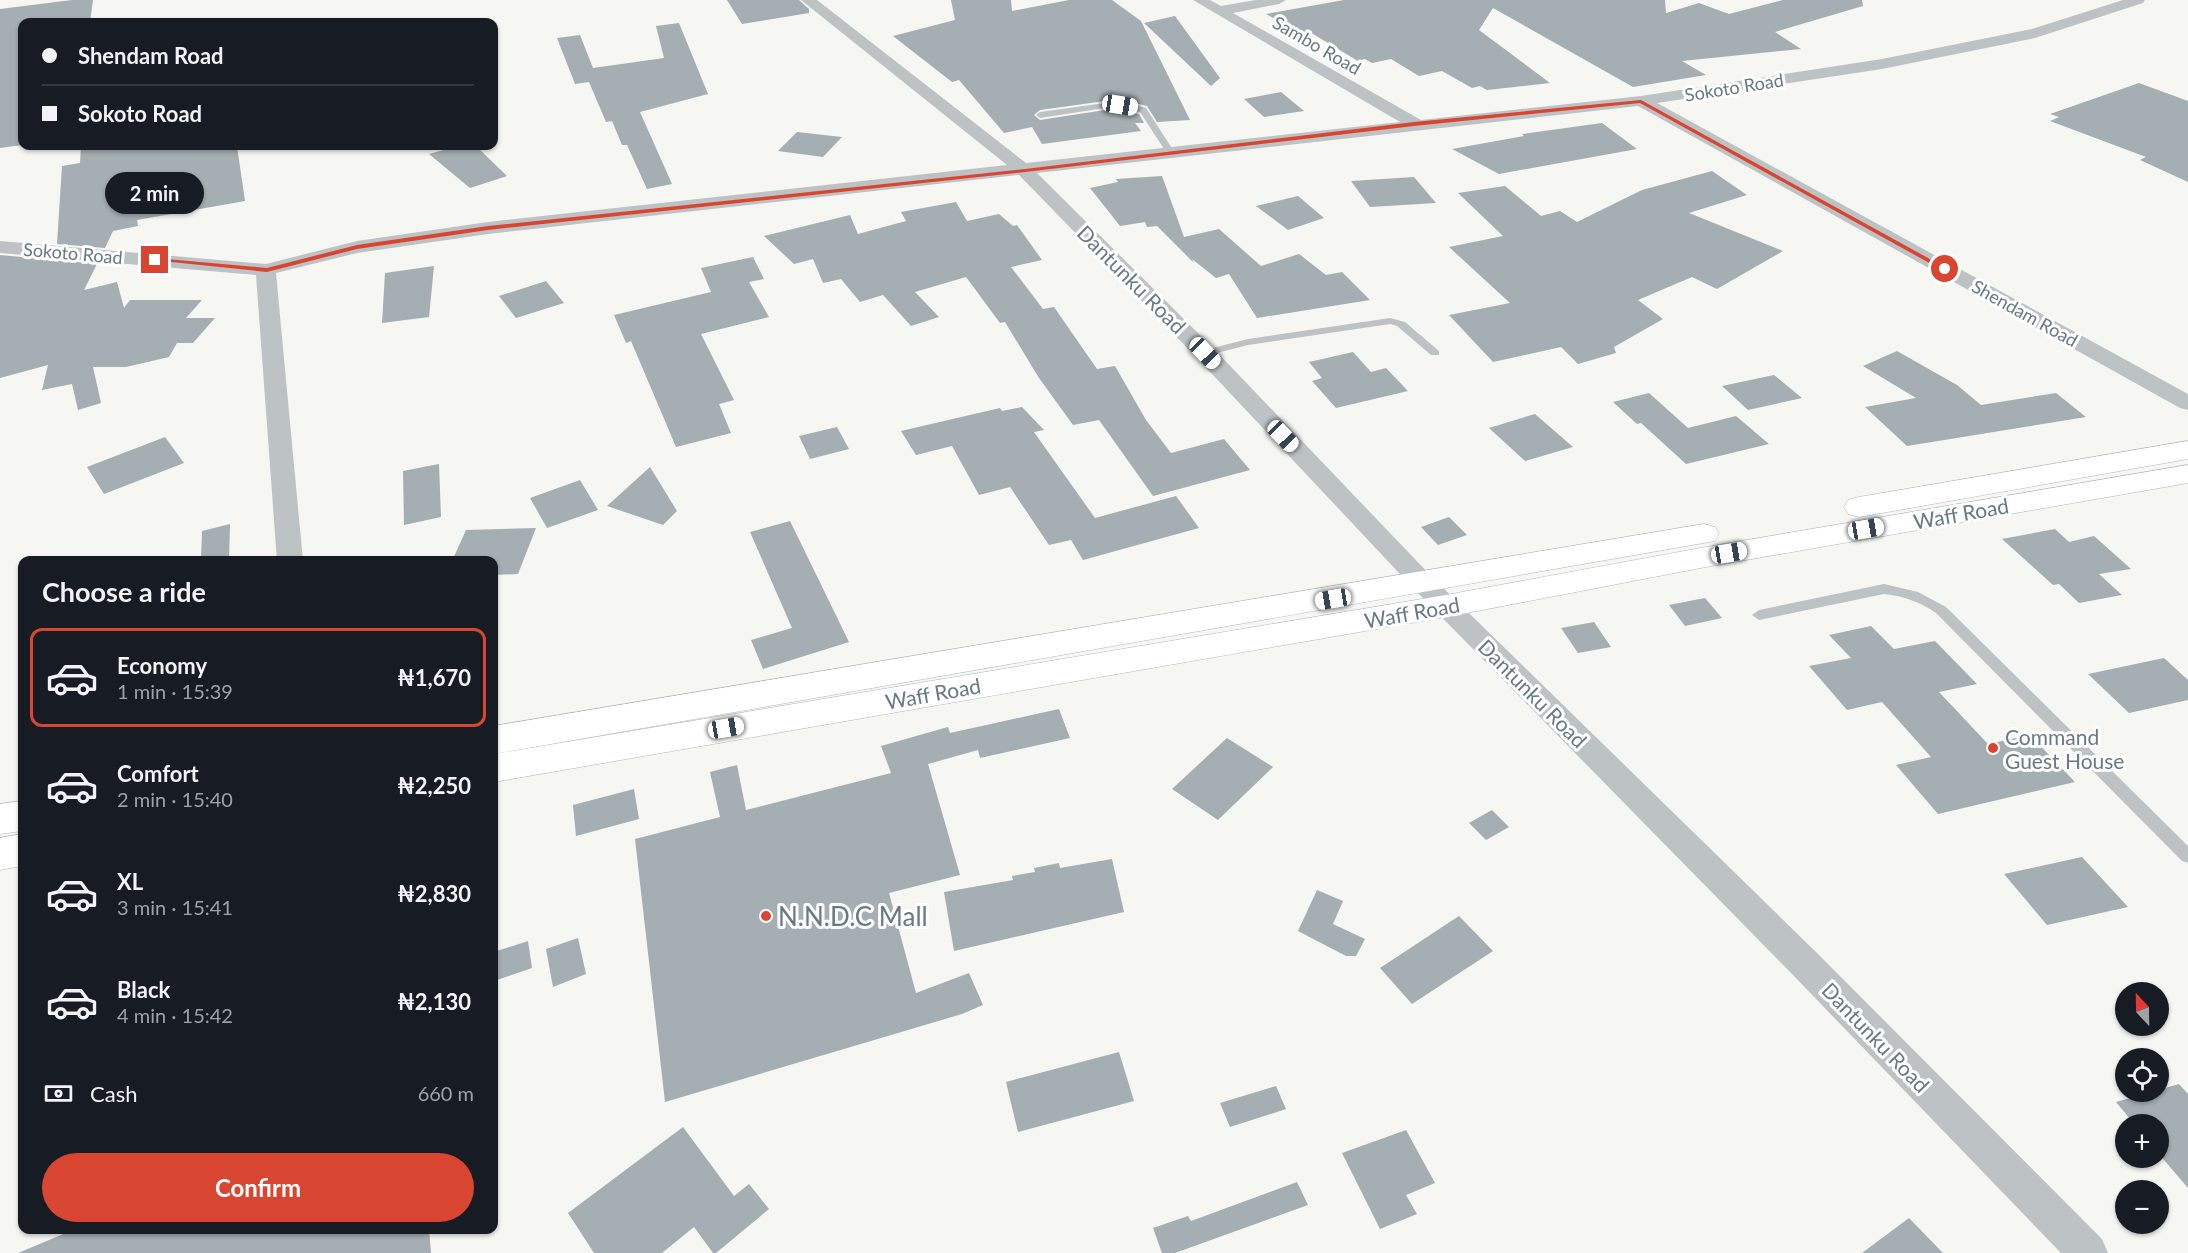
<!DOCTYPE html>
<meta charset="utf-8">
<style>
:root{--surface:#171b24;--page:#242831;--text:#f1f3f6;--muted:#9ea1a6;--line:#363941;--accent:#d84531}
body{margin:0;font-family:Lato,sans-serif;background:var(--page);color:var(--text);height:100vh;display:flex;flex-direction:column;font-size:22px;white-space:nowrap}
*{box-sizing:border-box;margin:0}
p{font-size:20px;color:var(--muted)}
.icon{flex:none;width:33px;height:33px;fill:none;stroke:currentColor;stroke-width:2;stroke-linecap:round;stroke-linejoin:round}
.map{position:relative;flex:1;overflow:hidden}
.details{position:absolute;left:18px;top:556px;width:480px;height:678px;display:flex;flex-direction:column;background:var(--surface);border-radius:12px;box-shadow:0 2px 4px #0004}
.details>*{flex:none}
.guide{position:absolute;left:18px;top:18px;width:480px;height:132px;border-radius:12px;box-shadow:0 2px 4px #0004;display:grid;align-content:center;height:132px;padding:0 24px;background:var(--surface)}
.needle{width:39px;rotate:338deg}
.controls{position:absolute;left:2115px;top:982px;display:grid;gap:12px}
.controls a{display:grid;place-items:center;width:54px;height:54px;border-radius:50%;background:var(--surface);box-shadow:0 2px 4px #0004;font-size:30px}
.end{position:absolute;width:27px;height:27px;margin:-14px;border:8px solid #d84531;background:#fff;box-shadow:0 0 0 3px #fff}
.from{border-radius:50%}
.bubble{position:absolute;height:42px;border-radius:21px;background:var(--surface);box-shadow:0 2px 4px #0004;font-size:20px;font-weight:700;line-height:42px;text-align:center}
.car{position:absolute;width:18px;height:36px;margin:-18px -9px;border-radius:8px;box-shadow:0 0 4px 2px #0007;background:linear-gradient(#fff 24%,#345 0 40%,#fff 0 76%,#345 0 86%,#fff 0)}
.guide b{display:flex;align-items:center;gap:21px;height:57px;font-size:22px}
.guide b+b{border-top:2px solid var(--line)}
.guide i{width:15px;height:15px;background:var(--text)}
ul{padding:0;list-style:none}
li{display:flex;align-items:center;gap:18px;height:99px;margin:0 12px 9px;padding:0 12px;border:3px solid transparent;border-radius:12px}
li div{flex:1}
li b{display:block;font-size:22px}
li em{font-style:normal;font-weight:700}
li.current{border-color:var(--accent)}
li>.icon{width:54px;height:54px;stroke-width:1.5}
h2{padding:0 24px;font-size:27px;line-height:72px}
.pay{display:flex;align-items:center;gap:15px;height:66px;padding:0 24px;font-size:22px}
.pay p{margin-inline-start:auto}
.cta{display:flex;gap:12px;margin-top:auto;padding:12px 24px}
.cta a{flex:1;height:69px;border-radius:36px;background:var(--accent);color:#fff;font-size:24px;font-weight:700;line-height:69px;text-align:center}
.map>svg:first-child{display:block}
.building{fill:#a5aeb2}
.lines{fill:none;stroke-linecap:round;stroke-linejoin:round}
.secondary-casing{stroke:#b0b6ba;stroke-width:1}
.lane{fill:#bdc2c5;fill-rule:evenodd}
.street{fill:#bdc2c5;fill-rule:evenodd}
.secondary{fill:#fff;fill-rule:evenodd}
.route{fill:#d84531}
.poi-dot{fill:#d84531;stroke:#fff;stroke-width:2}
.labels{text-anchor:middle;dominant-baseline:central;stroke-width:6;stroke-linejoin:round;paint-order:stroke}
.far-street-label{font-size:18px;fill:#677982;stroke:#fff}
.street-label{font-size:21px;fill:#677982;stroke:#fff}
.poi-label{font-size:21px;fill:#677982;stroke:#fff;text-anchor:start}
.near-poi-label{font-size:26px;fill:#677982;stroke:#fff;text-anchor:start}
</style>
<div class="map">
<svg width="2188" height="1253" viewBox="0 0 2188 1253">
<rect width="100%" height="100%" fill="#f6f6f3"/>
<!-- building -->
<g class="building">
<polygon points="72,0 93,0 90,22 22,22 22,145 0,148 0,9"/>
<polygon points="727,0 799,0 809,9 809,13 742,24"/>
<polygon points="951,0 1011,0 1012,11 1069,0 1112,0 1141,21 1190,120 1157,122 1147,106 1131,102 1105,101 1040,110 1034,115 1040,120 1105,110 1139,114 1144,123 1135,123 1141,131 1042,144 1032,127 1004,133 959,80 952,82 893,36 955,20"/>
<polygon points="1344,0 1665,0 1666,13 1699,3 1729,14 1783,0 1862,0 1863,6 1775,32 1801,49 1682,61 1706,75 1633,87 1493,8 1479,30 1550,83 1487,90 1480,86 1472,88 1442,71 1419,76 1391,59 1372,63 1365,59 1358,61 1308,31 1300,33 1266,14"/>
<polygon points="1175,16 1220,78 1211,86 1144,23"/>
<polygon points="679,23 708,94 640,112 672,184 647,189 627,145 622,145 612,121 606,122 589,82 575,84 557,38 580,35 593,68 664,58 656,26"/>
<polygon points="2139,83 2188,101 2188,182 2140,160 2146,157 2050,121 2059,117 2050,114"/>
<polygon points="1281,92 1304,111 1264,117 1244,99"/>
<polygon points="1602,123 1637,149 1499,174 1452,149 1524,136 1522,134"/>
<polygon points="797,132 842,137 823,157 778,151"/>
<polygon points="81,146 237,146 245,201 137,220 138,226 113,231 105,248 57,244 62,166 80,163"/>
<polygon points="458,146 476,146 507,176 470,188 429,154"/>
<polygon points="1712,171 1747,195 1689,213 1783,251 1717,289 1692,277 1638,300 1663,319 1614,347 1616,353 1578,364 1561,347 1493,362 1449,315 1510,303 1449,247 1503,236 1458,193 1505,186 1541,216 1560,211 1577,222 1642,190"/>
<polygon points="1162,176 1184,237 1219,229 1261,266 1299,254 1326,275 1342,272 1370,300 1257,318 1229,274 1216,278 1192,259 1194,263 1157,226 1147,227 1145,222 1120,226 1090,188 1118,182 1116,179"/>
<polygon points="1414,177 1436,203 1370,207 1351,181"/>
<polygon points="1298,196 1324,218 1288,230 1256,206"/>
<polygon points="956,202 967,221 999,214 1013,226 1017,225 1042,260 1011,267 1043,309 1054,307 1097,369 1115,366 1146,420 1171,453 1224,439 1250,470 1153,496 1099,420 1073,425 1039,378 1005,322 1000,323 966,277 915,292 939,317 911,326 883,295 860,302 841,279 823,283 813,259 794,264 764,236 850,215 858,234 906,221 901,212"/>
<polygon points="0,255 97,264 84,290 117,282 124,308 130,300 202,300 186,318 215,318 193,343 177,343 169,357 126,367 93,367 101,403 78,410 72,384 42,390 48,365 0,378"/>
<polygon points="753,257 764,279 749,282 769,317 701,334 734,400 719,404 731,433 676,447 631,341 626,343 614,315 711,292 701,268"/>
<polygon points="434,266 429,317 382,323 385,273"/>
<polygon points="546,281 564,303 516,318 499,296"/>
<polygon points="1897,351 1957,385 1981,405 2056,393 2086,417 1907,446 1865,407 1916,398 1863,366"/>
<polygon points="1353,352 1371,372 1386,368 1408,391 1336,408 1312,381 1322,378 1309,362"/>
<polygon points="1774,375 1802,398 1748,410 1722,386"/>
<polygon points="1649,393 1688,428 1736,416 1769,444 1686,464 1641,423 1637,424 1613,402"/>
<polygon points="1022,407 1044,430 1034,432 1095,518 1176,496 1199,528 1083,560 1071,540 1049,545 1010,487 979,495 952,446 916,455 901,431 1000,408 1002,411"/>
<polygon points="1535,414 1573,447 1525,461 1489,428"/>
<polygon points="837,427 849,449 810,459 799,436"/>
<polygon points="165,437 184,463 104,494 87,467"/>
<polygon points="439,464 441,517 404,525 403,471"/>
<polygon points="650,467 677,511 663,525 607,506"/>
<polygon points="580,480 598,510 547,528 530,498"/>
<polygon points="1449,517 1467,535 1438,545 1421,527"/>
<polygon points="790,521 849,642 763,669 751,640 792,628 750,532"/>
<polygon points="230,524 229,561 201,561 202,531"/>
<polygon points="536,528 518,574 494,575 494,561 452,561 466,530"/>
<polygon points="2055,529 2069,542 2094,536 2131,569 2099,574 2122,595 2079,603 2059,584 2053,585 2002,539"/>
<polygon points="1705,598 1722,618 1685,626 1669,605"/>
<polygon points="1594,622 1611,647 1578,653 1561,628"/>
<polygon points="1871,626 1894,649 1935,641 1977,684 1939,692 1988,744 2030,735 2075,782 1938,814 1896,765 1931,757 1882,702 1847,710 1809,666 1851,658 1829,635"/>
<polygon points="2164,658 2188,680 2188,700 2129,713 2088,674"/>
<polygon points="1059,709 1070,738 980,758 978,750 928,764 960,875 889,893 916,993 969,973 983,1005 962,1014 665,1102 635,839 720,817 710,772 737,765 746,810 891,773 881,746 948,727 950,733"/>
<polygon points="1227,738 1273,767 1218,820 1172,789"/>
<polygon points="634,789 639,819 576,836 573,805"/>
<polygon points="1492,810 1509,827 1486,840 1469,823"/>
<polygon points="2082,857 2128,907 2047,925 2004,874"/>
<polygon points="1112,859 1124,912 954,951 944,892 1013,880 1012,876 1035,872 1034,868 1059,863 1060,868"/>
<polygon points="1317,890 1343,901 1333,924 1365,939 1356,956 1346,956 1298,931"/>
<polygon points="1459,916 1493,951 1412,1004 1380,968"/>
<polygon points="578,938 586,974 553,987 546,949"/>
<polygon points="528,941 532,968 494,981 494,952"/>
<polygon points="1119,1052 1134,1101 1018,1132 1006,1082"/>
<polygon points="2179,1084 2188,1094 2188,1188 2158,1153 2158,1125 2135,1125 2116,1102"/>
<polygon points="1276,1086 1286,1109 1230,1127 1220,1103"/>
<polygon points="683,1127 734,1196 749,1184 769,1209 716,1253 713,1253 694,1227 662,1253 594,1253 568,1213"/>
<polygon points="1406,1130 1435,1183 1406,1195 1417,1214 1380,1229 1342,1153"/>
<polygon points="1297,1182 1308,1205 1175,1253 1162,1253 1153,1228 1188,1216 1191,1221"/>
<polygon points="1909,1218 1943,1253 1862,1253"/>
<polygon points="73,1230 429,1230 431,1253 18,1253"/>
</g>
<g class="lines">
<defs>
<g id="secondary">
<polygon points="2188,441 2188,459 1859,517 1848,514 1844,507 1848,500 1859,497"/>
<polygon points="2188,465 2188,483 1706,567 1446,617 494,782 494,754 1446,595 1706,547"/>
<polygon points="1704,524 1715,527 1719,534 1715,541 494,754 494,726"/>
<polygon points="22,801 22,831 0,834 0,804"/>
<polygon points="22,834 22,866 0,870 0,838"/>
</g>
</defs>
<!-- secondary casing -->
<use href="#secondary" class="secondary-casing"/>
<!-- lane -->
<g class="lane">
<polygon points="1105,103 1131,104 1146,108 1175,153 1174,155 1168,155 1140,112 1105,108 1040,118 1036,115 1040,112"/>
<polygon points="1390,318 1405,322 1439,351 1439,355 1431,355 1397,326 1390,324 1248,345 1205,356 1200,353 1201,351 1248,339"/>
<path d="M1884,584l34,8 28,15 242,239v17l-6,-2 -246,-248c-16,-11 -32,-17 -52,-19l-125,26 -7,-5 7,-5z"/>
</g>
<!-- street -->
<polygon class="street" points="801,0 817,0 1026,163 1400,122 1193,0 1210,0 1221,6 1256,0 1286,0 1279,4 1233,13 1421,120 1641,96 1882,59 2032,29 2123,0 2145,0 2143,3 2035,38 1882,69 1657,103 2188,394 2188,410 2180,408 1638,106 1037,173 1213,348 1433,578 1816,952 2102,1239 2108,1253 2061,1253 1792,974 1415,590 1197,358 1019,175 488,234 357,253 276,273 303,561 277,561 256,275 0,253 0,241 266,264 357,241 488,222 1007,165"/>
<!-- secondary -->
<use href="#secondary" class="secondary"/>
</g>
<!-- route -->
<polygon class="route" points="1641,100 1948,269 1942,270 1640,103 1414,126 1025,172 488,230 357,249 267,272 152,260 155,258 267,268 357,245 488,226 1025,169 1414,122"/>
<!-- markers -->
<g class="poi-dot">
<circle cx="1993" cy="748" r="6"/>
<circle cx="766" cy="916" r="6"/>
</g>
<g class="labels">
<!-- far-street labels -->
<g class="far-street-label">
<text transform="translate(1317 45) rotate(30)">Sambo Road</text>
<text transform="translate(1734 87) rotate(-9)">Sokoto Road</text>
<text transform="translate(73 253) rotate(5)">Sokoto Road</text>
<text transform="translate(2025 313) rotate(29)">Shendam Road</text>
</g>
<!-- street labels -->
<g class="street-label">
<text transform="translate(1132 279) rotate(45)">Dantunku Road</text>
<text transform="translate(1961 513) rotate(-10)">Waff Road</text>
<text transform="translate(1412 612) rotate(-10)">Waff Road</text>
<text transform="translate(933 693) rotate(-10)">Waff Road</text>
<text transform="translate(1533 693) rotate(45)">Dantunku Road</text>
<text transform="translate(1876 1037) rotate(46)">Dantunku Road</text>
</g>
<!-- poi labels -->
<g class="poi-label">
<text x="2005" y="736">Command<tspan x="2005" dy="24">Guest House</tspan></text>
</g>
<!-- near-poi labels -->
<g class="near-poi-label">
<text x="778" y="916">N.N.D.C Mall</text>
</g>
</g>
</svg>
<div class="controls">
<a><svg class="needle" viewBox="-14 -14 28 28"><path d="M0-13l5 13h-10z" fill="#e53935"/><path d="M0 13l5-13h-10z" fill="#9ea1a6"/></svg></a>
<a><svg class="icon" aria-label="locate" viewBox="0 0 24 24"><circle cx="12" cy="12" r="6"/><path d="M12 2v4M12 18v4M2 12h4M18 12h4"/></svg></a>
<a>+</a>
<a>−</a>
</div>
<i class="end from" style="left:1945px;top:269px"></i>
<i class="end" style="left:155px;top:260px"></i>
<div class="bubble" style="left:105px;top:172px;width:99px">2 min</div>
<i class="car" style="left:1120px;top:105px;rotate:99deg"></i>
<i class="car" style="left:1205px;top:353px;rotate:136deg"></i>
<i class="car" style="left:1283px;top:436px;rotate:136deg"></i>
<i class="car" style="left:1866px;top:529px;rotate:80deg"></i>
<i class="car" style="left:1729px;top:553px;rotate:80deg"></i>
<i class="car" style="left:1333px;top:599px;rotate:261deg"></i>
<i class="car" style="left:726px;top:728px;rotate:80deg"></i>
<div class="guide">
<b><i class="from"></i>Shendam Road</b>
<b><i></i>Sokoto Road</b>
</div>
<section class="details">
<h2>Choose a ride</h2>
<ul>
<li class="current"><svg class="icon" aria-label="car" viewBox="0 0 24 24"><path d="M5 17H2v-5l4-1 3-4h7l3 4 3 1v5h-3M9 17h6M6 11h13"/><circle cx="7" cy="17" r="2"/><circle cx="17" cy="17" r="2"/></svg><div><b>Economy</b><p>1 min · 15:39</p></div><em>₦1,670</em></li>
<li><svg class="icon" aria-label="car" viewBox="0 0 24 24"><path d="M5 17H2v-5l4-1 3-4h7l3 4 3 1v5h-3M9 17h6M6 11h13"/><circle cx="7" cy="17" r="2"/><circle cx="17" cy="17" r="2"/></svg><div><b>Comfort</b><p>2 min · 15:40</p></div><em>₦2,250</em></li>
<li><svg class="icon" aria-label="car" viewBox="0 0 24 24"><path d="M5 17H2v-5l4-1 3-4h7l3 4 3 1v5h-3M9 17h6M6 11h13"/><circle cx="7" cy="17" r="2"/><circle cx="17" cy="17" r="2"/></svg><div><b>XL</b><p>3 min · 15:41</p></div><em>₦2,830</em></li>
<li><svg class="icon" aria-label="car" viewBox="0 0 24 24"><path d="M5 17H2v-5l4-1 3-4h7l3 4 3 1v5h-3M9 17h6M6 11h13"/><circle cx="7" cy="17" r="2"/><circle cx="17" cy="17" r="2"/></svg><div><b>Black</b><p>4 min · 15:42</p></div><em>₦2,130</em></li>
</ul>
<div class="pay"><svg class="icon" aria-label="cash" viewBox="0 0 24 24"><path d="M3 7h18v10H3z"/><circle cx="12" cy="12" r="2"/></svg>Cash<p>660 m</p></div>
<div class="cta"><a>Confirm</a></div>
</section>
</div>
